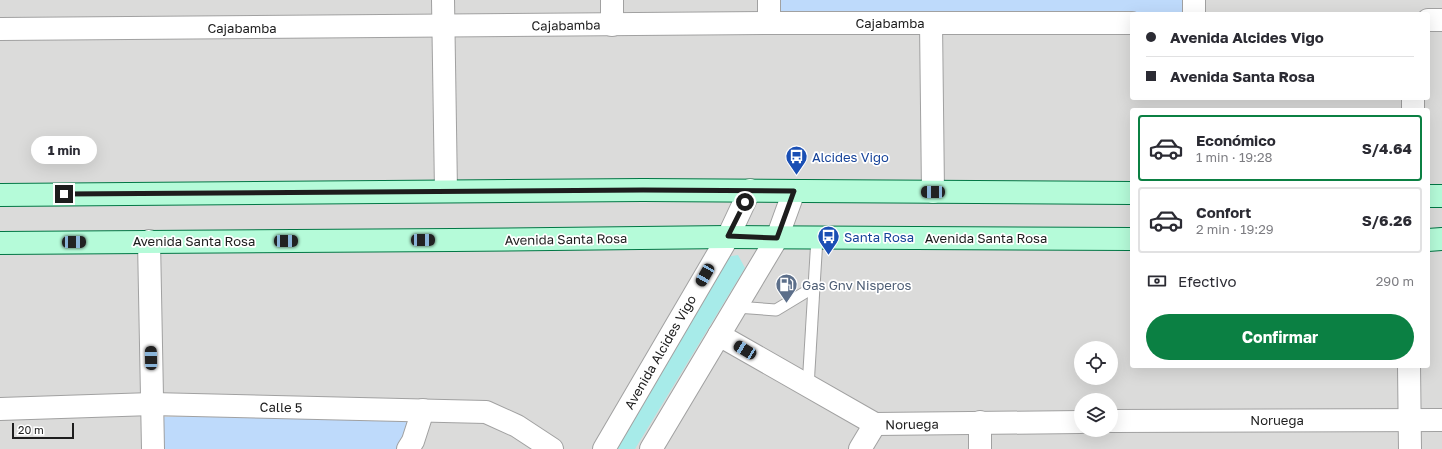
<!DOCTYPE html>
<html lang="es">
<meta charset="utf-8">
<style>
:root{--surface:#fff;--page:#f2f2f3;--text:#2b2b33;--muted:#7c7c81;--line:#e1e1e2;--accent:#0b8043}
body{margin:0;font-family:"Golos Text",sans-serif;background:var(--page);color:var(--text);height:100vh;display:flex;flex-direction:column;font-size:15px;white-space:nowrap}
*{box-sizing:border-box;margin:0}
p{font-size:13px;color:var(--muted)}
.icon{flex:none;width:22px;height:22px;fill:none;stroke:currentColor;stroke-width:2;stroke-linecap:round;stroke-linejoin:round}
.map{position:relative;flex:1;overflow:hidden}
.drawer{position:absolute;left:1130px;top:108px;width:300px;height:260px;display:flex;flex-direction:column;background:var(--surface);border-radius:4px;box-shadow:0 4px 16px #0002}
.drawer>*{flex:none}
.hud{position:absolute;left:1130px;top:12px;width:300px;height:88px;border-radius:4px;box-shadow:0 4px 16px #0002;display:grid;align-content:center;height:88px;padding:0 16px;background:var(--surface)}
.tools{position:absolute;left:1074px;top:341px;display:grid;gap:8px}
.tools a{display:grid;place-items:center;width:44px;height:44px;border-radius:50%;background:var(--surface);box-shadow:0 4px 16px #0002;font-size:20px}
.scale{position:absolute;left:12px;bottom:10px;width:62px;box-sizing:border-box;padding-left:4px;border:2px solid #1d1d1d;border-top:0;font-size:11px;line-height:14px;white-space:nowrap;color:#1d1d1d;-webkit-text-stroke:3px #fff;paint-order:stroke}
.end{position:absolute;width:18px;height:18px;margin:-9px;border:5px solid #1d1d1d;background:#fff;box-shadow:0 0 0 2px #fff}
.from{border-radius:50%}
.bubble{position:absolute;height:28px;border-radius:14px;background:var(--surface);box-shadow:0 4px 16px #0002;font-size:13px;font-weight:700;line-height:28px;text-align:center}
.car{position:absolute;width:12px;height:24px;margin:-12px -6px;border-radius:5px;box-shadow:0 0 3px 1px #0007;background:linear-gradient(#222 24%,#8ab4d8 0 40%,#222 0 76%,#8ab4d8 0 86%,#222 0)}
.hud b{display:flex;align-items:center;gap:14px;height:38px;font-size:15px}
.hud b+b{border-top:1px solid var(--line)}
.hud i{width:10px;height:10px;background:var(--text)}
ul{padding:7px 0 0;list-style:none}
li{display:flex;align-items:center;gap:12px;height:66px;margin:0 8px 6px;padding:0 8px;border:2px solid var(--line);border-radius:4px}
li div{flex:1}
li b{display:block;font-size:15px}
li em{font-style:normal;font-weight:700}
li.current{border-color:var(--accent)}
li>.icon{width:36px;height:36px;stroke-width:1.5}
.pay{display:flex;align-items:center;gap:10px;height:44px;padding:0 16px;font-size:15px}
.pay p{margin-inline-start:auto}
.action{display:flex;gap:8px;margin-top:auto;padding:8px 16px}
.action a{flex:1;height:46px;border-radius:24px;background:var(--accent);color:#fff;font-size:16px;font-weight:700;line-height:46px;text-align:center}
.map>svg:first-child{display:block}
.residential{fill:#dbdbda;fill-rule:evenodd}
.grass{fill:#a7ebe9}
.park{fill:#bedafb}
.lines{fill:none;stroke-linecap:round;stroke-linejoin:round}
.service-casing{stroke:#a1a1a1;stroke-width:13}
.minor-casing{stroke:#a1a1a1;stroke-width:24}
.tertiary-casing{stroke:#a1a1a1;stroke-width:24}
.secondary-casing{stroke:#027745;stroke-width:24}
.service{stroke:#fff;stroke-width:11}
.minor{stroke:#fff;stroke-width:22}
.tertiary{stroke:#fff;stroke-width:22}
.secondary{stroke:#b5fbd9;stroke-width:22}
.route{stroke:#1d1d1d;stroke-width:5}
.labels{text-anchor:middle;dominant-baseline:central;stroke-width:3.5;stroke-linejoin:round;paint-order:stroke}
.street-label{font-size:13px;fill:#1d1d1d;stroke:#fff}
.transit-label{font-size:13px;fill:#164399;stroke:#fff;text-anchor:start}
.service-label{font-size:13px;fill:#4e5e75;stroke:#fff;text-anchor:start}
</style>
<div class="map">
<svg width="1442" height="449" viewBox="0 0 1442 449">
<rect width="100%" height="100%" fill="#e3efe4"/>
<!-- residential -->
<path class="residential" d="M0,0h1442v449h-1442zM1132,14h296v84h-296zM1132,110h296v256h-296zM1081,348h30v30h-30zM1081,400h30v30h-30z"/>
<!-- grass -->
<polygon class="grass" points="738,255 745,268 635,449 610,449 726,257"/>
<!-- park -->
<g class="park">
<polygon points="769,0 1194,0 1194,14 1132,14 769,23"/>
<polygon points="418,413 404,449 158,449 157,417"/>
</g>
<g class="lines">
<defs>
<g id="service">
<polyline points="736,307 776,310 814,287 817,238"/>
<polyline points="808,387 814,287"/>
</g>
<g id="minor">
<polyline points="443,0 446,191"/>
<polyline points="612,0 612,25"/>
<polyline points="1194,0 1194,14"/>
<polyline points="1428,20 1442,20"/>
<polyline points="769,23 769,0"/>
<polyline points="931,23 933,192"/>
<polyline points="0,29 769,23 1132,23"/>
<polyline points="1413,110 1413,98"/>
<polyline points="149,241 153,449"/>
<polyline points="719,335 875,424 1081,422"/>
<polyline points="1409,366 1410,449"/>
<polyline points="0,409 152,404 486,412 517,426 552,449"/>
<polyline points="1111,421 1442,420"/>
<polyline points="980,422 980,449"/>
<polyline points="408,449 413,441 423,410"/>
<polyline points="860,449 875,424"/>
</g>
<g id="tertiary">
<polyline points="604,449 728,237 750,190"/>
<polyline points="651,449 777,238 794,191"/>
</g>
<g id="secondary">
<polyline points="0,195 643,190 1132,193"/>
<polyline points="1428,196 1442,196"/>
<polyline points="1428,240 1442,239"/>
<polyline points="0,243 453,240 728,237 1132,239"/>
</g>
</defs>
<!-- service casing -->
<use href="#service" class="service-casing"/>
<!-- minor casing -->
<use href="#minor" class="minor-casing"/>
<!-- tertiary casing -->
<use href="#tertiary" class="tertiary-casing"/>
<!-- secondary casing -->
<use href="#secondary" class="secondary-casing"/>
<!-- service -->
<use href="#service" class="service"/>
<!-- minor -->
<use href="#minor" class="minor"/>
<!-- tertiary -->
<use href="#tertiary" class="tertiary"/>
<!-- secondary -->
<use href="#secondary" class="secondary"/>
</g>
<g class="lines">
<!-- route -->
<polyline class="route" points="64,194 643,190 794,191 777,238 728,236 745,202"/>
</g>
<!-- icons -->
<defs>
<symbol id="bus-pin" viewBox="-11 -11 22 30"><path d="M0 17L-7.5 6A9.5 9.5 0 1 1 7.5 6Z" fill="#1a4fb4" stroke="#fff"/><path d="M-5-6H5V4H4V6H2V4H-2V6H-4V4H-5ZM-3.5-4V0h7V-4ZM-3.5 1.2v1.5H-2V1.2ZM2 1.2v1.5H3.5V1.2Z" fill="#fff"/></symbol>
<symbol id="fuel-pin" viewBox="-11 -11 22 30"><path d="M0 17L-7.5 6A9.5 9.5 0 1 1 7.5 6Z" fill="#5c6f8a" stroke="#fff"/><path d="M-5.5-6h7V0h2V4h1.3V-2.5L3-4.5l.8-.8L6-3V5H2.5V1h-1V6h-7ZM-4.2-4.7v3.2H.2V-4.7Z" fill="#fff"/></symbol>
</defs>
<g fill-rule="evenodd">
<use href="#bus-pin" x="784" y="144" width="25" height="34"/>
<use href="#bus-pin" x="816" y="224" width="25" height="34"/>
<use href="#fuel-pin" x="774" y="272" width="25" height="34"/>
</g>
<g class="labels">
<!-- street labels -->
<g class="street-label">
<text x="890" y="23">Cajabamba</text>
<text transform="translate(566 25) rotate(-1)">Cajabamba</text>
<text x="242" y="28">Cajabamba</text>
<text x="986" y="238">Avenida Santa Rosa</text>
<text transform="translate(566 239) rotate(-1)">Avenida Santa Rosa</text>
<text x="194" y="241">Avenida Santa Rosa</text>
<text transform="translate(660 352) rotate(-60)">Avenida Alcides Vigo</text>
<text transform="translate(281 407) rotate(1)">Calle 5</text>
<text x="1277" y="420">Noruega</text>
<text transform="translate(912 424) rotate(-1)">Noruega</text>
</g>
<!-- transit labels -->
<g class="transit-label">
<text x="812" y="157">Alcides Vigo</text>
<text x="844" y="237">Santa Rosa</text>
</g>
<!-- service labels -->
<g class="service-label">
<text x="802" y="285">Gas Gnv Nisperos</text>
</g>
</g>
</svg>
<div class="tools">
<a><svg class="icon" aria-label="locate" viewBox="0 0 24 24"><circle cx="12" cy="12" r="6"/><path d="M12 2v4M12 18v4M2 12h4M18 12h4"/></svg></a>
<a><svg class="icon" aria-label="layers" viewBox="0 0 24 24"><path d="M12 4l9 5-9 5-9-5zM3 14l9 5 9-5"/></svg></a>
</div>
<div class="scale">20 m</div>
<i class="end from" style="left:745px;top:202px"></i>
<i class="end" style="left:64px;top:194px"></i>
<div class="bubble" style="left:31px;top:136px;width:66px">1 min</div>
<i class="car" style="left:933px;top:192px;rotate:270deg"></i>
<i class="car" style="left:423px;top:240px;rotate:90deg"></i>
<i class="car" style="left:286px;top:241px;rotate:90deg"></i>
<i class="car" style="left:74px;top:242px;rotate:89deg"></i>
<i class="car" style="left:705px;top:275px;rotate:210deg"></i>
<i class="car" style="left:745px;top:350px;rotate:301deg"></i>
<i class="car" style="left:151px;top:358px;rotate:359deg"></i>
<div class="hud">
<b><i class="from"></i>Avenida Alcides Vigo</b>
<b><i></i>Avenida Santa Rosa</b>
</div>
<section class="drawer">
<ul>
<li class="current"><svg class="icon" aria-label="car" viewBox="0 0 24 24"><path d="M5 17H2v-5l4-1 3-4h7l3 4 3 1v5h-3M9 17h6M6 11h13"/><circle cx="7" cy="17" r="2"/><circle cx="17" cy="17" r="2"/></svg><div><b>Económico</b><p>1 min · 19:28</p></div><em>S/4.64</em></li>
<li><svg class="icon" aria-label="car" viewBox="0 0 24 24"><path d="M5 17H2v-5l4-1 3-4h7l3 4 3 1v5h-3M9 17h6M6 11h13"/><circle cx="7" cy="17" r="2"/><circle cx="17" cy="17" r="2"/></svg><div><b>Confort</b><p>2 min · 19:29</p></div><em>S/6.26</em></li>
</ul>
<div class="pay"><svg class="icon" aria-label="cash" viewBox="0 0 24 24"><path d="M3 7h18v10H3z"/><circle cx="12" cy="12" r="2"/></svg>Efectivo<p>290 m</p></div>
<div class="action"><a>Confirmar</a></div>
</section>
</div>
